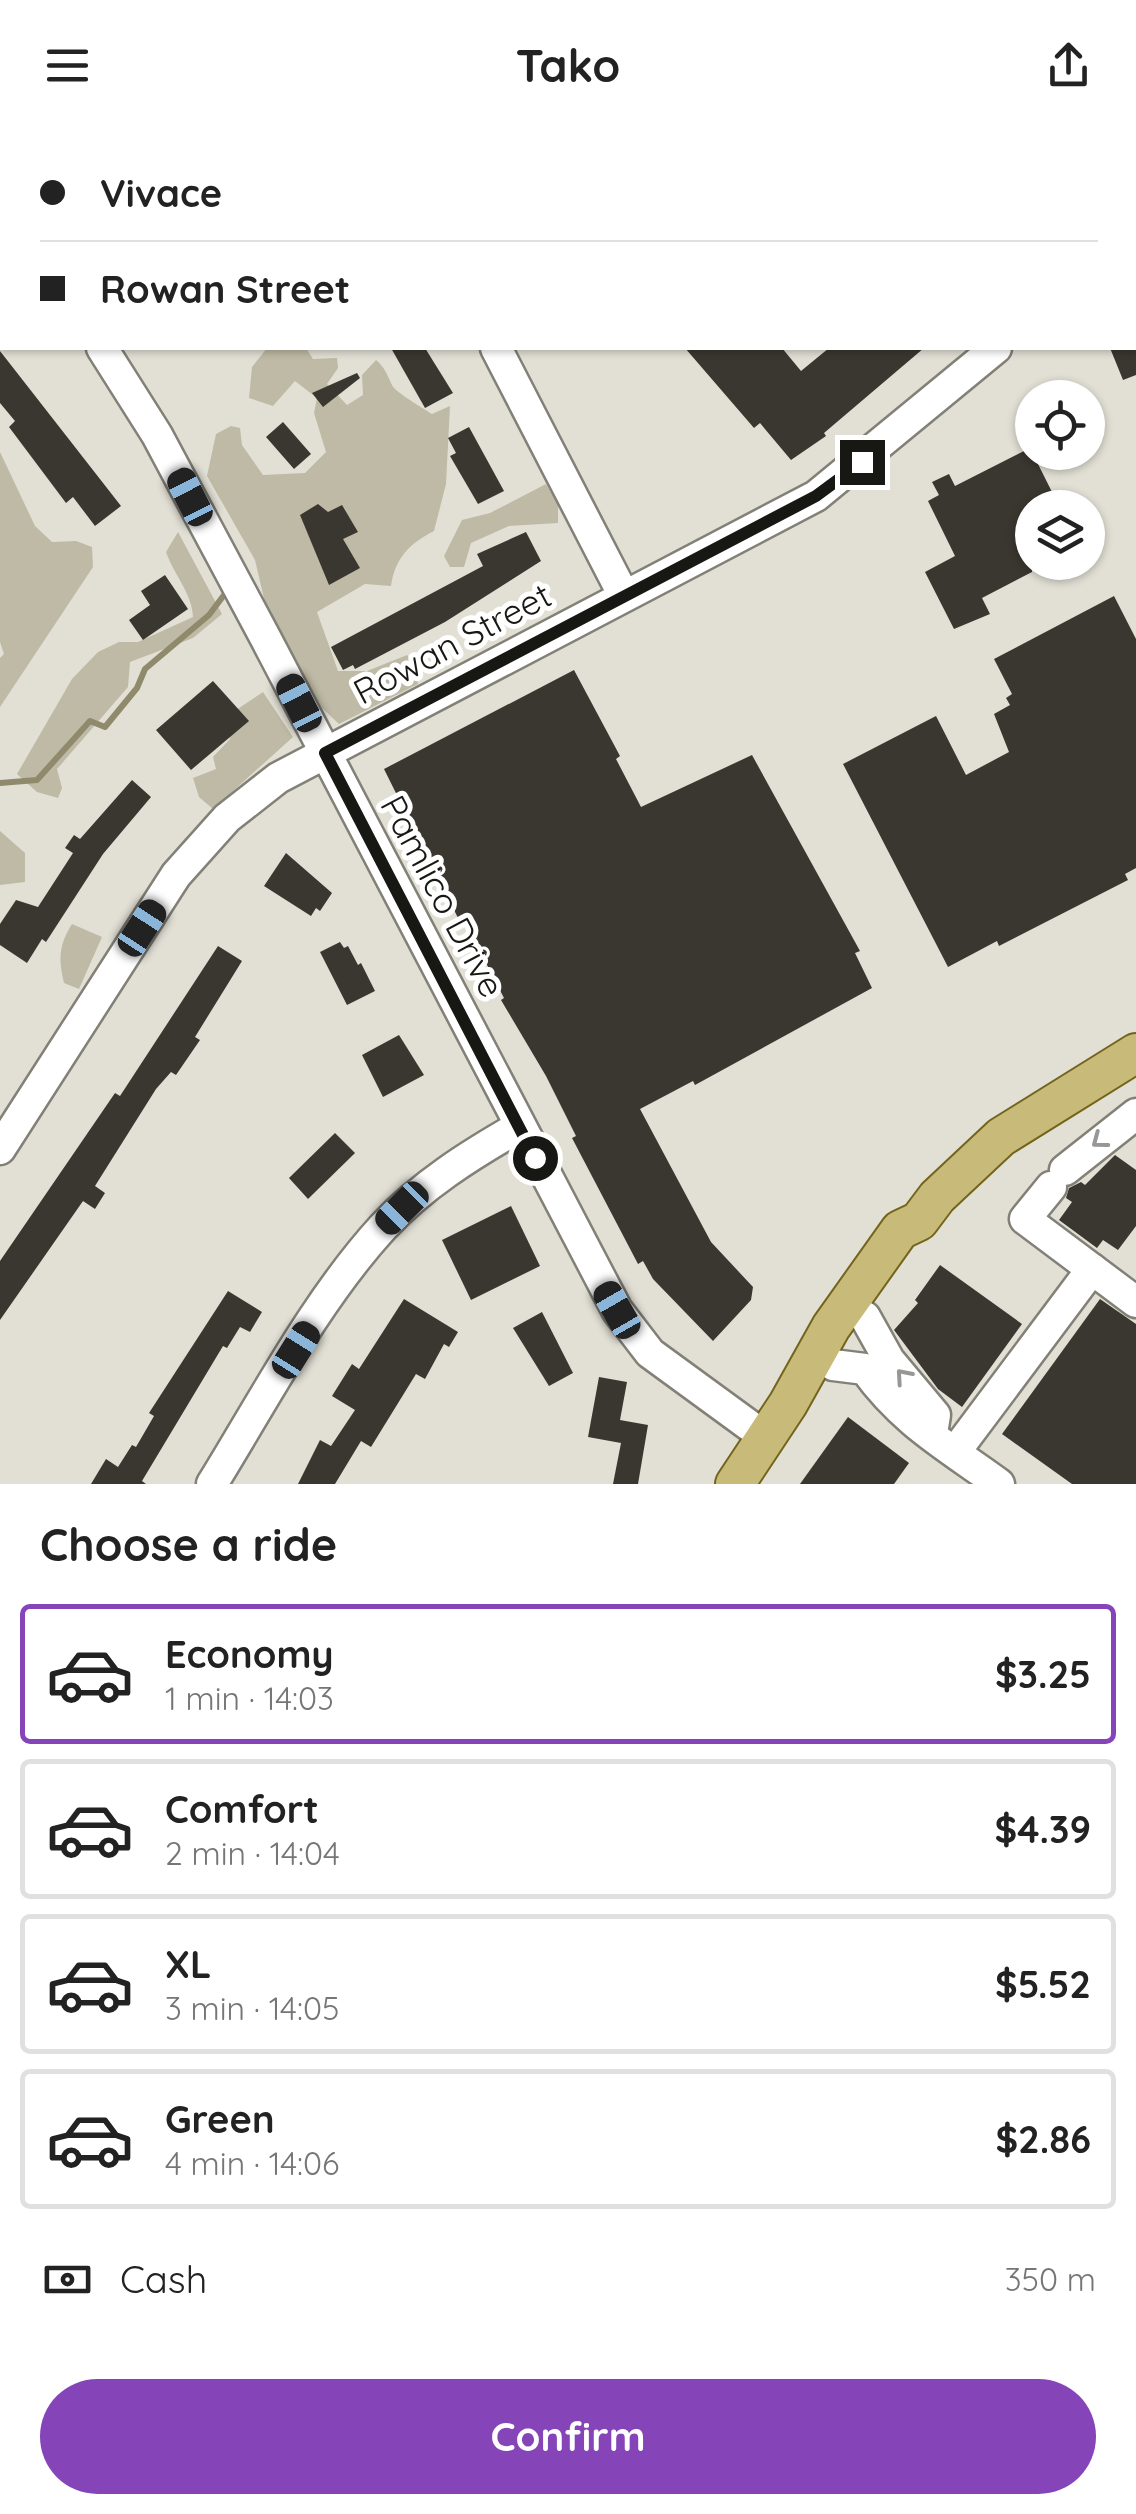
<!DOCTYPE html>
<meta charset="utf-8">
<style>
:root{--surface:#fff;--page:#f2f2f2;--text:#222;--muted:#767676;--line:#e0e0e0;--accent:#8644b9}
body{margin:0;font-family:Quicksand,sans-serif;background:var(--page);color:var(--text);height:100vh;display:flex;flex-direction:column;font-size:38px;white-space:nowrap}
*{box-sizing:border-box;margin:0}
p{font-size:32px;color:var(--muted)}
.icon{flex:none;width:55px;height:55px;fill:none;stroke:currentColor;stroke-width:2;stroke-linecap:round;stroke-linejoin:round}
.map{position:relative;height:1354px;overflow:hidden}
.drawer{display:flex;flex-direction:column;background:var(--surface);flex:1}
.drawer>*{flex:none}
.guide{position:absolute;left:0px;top:0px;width:1138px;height:220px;box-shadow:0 2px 8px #0004;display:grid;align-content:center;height:220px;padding:0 40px;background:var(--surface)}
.buttons{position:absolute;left:1015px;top:250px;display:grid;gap:20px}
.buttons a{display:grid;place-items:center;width:90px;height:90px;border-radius:50%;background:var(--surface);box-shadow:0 2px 8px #0004;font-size:50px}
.end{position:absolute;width:45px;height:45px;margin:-22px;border:12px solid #171713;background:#fff;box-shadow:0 0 0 5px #fff}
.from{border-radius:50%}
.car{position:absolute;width:30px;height:60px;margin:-30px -15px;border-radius:12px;box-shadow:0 0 8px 2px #0007;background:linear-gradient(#222 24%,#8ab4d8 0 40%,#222 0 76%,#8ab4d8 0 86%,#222 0)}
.guide b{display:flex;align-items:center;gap:35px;height:95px;font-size:38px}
.guide b+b{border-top:2px solid var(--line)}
.guide i{width:25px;height:25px;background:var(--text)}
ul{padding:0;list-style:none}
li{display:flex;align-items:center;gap:30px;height:140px;margin:0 20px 15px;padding:0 20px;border:5px solid var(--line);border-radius:10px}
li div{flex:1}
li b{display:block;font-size:38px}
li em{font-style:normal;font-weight:800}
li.selected{border-color:var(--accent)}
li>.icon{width:90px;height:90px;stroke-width:1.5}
h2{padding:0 40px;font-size:45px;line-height:120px}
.pay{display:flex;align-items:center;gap:25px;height:110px;padding:0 40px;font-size:38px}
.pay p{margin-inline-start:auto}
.cta{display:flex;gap:20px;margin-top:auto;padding:20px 40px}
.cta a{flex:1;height:115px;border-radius:60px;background:var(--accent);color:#fff;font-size:40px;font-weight:800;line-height:115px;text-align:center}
header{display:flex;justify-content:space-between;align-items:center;height:130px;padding:0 40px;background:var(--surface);font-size:45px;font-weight:800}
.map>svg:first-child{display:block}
.green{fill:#bfbaa5}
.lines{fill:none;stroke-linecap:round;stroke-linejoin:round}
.stream{stroke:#908a6d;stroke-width:6}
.building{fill:#39372f}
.minor-casing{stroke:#828077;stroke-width:35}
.major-casing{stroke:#73641c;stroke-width:42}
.minor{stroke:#fff;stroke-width:30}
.major{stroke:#c8bb7a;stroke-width:38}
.oneway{stroke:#979795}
.route{stroke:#171713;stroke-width:12}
.labels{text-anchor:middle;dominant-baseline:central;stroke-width:10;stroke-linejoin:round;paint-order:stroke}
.street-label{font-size:35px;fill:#171713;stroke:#fff}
</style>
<header><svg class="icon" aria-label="menu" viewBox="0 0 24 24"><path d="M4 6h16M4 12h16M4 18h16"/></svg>Tako<svg class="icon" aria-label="share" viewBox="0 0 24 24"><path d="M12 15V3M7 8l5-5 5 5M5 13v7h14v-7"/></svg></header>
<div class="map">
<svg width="1136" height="1354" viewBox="0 0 1136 1354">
<rect width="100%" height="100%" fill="#e2e0d5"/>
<!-- green -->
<g class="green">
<path d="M267,218h39l7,11 24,-1 1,10 -11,16 20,21 16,-10 -1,-20 14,-15c13,11 13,23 19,29 6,6 29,20 37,25l18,-8 -4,78 -12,47c-24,12 -39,27 -43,55l-26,-2 -48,28 21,59h29l40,-16 8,8 3,21 -79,40 -19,-18 -54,-99 -11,-47 -48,-84 9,-42 15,-8 9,2 2,17 21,30 42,-2 21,-21 -12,-39 3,-15 -22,-17 -22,25 -24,-8 3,-31z"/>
<polygon points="0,322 35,396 52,412 76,411 92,417 93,437 0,577 0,528 4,524 0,512"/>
<polygon points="546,354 558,374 558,393 509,396 471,413 464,437 450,437 444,426 462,390 490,383"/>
<path d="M178,402l44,82 -29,24 -63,24 -2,25 -71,82 5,19 -4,10 -21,-6 -20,-18 55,-95 26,-27 21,-10h19l55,-25c-1,-24 -19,-42 -27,-65z"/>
<polygon points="263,562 293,607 213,679 199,667 193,648 216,639 213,627 230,609 227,586"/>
<polygon points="0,701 25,723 25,752 0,755"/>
<path d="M72,794l30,13 -23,52 -15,-6c-6,-25 -5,-38 8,-59z"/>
</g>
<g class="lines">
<!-- stream -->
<polyline class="stream" points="0,653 37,650 90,591 105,597 137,558 145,539 209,485 227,461"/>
</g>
<!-- building -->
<g class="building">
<polygon points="391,218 425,218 453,263 425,278"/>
<polygon points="685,218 782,218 801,241 829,218 924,218 824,303 826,306 791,330 760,293 754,298"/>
<polygon points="1110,218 1136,218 1136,245 1123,250"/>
<polygon points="0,221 121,376 95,396 73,367 66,373 9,297 15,291 0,273"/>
<polygon points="357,243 360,248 323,277 312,263"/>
<polygon points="283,292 311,324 294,339 266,307"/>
<polygon points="469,297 504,361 478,374 450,326 456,323 448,308"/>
<polygon points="1030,318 1060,378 1032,378 1032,442 982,468 990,484 954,499 925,442 955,426 928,371 939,365 932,352 949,344 955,356"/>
<polygon points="318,374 328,382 342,375 358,402 343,409 360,438 329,455 300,385"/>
<polygon points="526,402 541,431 445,492 355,539 353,535 343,540 331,517 483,436 477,424"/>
<polygon points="165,445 188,479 143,510 129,490 150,475 141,461"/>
<polygon points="1114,466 1136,509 1136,738 1125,744 1128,750 999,816 997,811 948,837 843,634 936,586 966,645 1009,622 994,584 1010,575 1006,568 1012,564 994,529"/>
<polygon points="574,540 620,626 616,629 641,677 752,625 860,821 855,823 872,858 695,955 693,951 640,979 711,1112 753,1157 751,1170 713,1211 653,1149 643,1131 638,1134 572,1008 576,1006 546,946 501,870 504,868 465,792 461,794 384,639"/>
<polygon points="213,551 249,591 191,640 156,600"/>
<polygon points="132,650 151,667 103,724 46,812 42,809 27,833 0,815 0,794 16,770 38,777 73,723 65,718 74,705 80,709"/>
<polygon points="286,723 332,763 320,781 316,778 311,786 264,756"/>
<polygon points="340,812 344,818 348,816 358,835 361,833 375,861 347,875 320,822"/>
<polygon points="218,816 242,831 195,907 200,910 176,945 171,942 156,959 95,1056 105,1063 95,1079 83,1071 0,1190 0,1131 115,963 120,966"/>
<polygon points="399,905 424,945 383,967 362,925"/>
<polygon points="335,1003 355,1023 308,1069 289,1048"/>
<polygon points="1115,1025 1136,1040 1136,1096 1118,1120 1103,1110 1097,1118 1059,1090 1072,1072 1066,1068 1069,1058 1081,1052 1085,1055"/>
<polygon points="511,1076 540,1136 471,1170 442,1110"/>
<polygon points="940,1135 1022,1194 962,1277 938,1259 894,1200 918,1173 915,1170"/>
<polygon points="228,1161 262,1182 250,1202 240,1197 227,1218 223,1216 142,1351 146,1354 91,1354 106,1329 118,1337 132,1315 136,1317 154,1286 149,1283"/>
<polygon points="404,1169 458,1202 449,1217 444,1214 425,1249 416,1244 371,1317 361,1311 335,1354 298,1354 320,1310 331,1316 355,1280 332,1266 352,1234 359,1239"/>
<polygon points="1100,1169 1136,1194 1136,1354 1072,1354 1002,1304"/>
<polygon points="542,1182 573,1243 549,1256 513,1198"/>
<polygon points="599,1247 627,1252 620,1290 648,1295 638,1354 613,1354 621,1313 588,1307"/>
<polygon points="848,1287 909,1333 894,1354 800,1354"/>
</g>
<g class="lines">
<defs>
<g id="minor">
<polyline points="349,0 351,2"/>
<polyline points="0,86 2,90"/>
<polyline points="1135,127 1136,126"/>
<polyline points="102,218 157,305 266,509 617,1180 650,1223 765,1307"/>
<polyline points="496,218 624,466"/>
<polyline points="0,1019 176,745 227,688 278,648 816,366 996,218"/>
<polyline points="1065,1040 1136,984"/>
<polyline points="1051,1057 1025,1089 1136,1172"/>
<polyline points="865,1187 889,1230 935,1285 932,1303"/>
<path d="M833,1235l32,4c39,54 82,77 134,115"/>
<polyline points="955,1322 1092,1139"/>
<path d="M212,1354c52,-84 104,-184 171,-257 39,-42 87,-72 136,-100"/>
</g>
<polyline id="major" points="735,1354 788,1274 831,1197 900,1100 919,1091 937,1067 1001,1007 1136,923"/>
</defs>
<!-- minor casing -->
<use href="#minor" class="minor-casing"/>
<!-- major casing -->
<use href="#major" class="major-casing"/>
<!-- minor -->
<use href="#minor" class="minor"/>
<!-- major -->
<use href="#major" class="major"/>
</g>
<!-- one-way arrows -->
<defs><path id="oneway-chevron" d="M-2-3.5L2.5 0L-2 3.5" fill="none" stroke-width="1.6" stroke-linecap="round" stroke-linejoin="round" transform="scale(2.5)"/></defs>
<g class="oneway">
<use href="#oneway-chevron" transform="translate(1099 1011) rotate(143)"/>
<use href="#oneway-chevron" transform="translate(903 1246) rotate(-131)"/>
</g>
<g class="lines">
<!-- route -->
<polyline class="route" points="535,1028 325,623 816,366 862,332"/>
</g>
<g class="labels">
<!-- street labels -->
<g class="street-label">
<text transform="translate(452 513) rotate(-28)">Rowan Street</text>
<text transform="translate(443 766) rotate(62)">Pamlico Drive</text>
</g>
</g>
</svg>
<div class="buttons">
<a><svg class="icon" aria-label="locate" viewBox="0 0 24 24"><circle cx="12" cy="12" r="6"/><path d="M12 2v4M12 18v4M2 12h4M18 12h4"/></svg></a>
<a><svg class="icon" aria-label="layers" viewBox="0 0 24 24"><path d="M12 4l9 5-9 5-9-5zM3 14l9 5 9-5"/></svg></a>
</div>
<i class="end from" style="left:535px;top:1028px"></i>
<i class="end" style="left:862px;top:332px"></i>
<i class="car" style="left:190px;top:367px;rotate:333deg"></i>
<i class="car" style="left:299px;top:573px;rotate:333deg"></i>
<i class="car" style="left:142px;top:798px;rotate:33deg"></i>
<i class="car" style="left:402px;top:1078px;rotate:225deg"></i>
<i class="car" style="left:617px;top:1180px;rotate:330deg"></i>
<i class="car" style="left:296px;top:1220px;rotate:32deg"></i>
<div class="guide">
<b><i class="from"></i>Vivace</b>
<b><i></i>Rowan Street</b>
</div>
</div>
<section class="drawer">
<h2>Choose a ride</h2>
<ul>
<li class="selected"><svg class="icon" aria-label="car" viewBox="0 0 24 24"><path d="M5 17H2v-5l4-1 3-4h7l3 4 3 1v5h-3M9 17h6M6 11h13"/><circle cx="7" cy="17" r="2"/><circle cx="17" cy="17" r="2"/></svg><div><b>Economy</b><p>1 min · 14:03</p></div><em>$3.25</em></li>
<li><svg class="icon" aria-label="car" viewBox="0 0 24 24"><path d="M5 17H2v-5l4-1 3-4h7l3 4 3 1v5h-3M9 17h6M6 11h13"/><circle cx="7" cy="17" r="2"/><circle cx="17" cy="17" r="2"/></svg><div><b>Comfort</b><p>2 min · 14:04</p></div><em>$4.39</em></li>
<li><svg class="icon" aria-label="car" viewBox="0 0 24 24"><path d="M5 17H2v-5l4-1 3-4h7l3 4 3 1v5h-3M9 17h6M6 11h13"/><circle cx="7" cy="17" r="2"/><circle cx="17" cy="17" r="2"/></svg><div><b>XL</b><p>3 min · 14:05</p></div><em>$5.52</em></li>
<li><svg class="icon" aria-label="car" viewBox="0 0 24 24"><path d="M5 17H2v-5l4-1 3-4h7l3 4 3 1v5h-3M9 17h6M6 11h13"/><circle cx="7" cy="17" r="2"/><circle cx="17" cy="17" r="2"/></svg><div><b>Green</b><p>4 min · 14:06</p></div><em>$2.86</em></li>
</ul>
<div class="pay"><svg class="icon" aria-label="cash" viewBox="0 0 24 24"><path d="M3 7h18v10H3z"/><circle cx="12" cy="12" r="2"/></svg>Cash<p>350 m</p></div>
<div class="cta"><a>Confirm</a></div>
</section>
